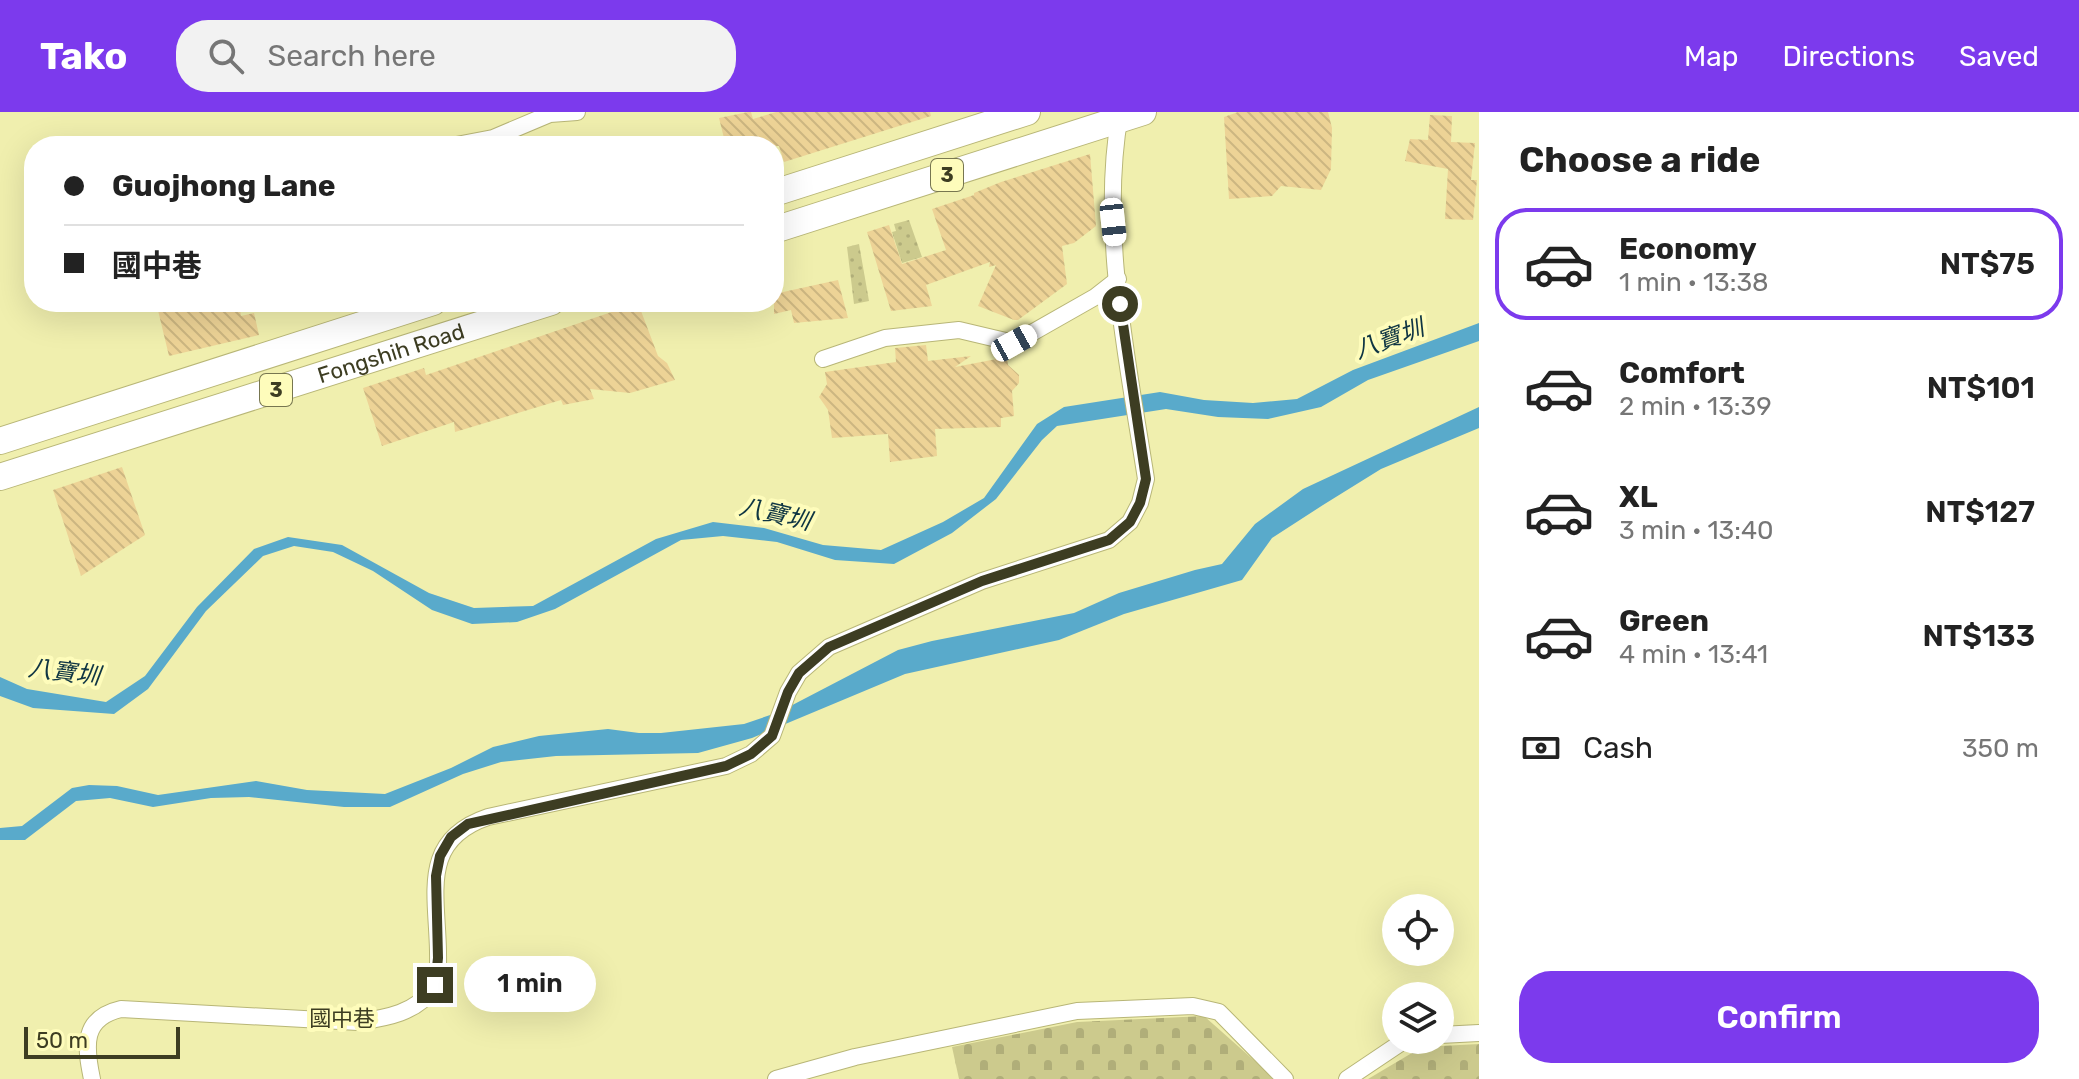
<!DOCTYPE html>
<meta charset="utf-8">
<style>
:root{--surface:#fff;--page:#f2f2f2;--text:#222;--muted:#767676;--line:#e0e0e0;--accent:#7c3aed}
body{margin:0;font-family:Rubik,"Noto Sans TC",sans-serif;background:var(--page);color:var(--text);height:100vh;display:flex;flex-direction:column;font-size:30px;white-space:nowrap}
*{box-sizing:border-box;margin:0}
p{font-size:26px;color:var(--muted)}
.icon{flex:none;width:44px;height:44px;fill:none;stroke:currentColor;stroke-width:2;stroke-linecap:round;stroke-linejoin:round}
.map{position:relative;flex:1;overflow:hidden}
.drawer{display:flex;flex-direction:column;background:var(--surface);width:600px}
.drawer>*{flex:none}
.top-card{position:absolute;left:24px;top:24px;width:760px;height:176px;border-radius:32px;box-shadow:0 8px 32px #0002;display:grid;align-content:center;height:176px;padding:0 40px;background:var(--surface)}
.fabs{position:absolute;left:1382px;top:782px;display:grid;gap:16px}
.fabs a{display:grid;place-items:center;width:72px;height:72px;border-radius:50%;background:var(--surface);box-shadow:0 8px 32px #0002;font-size:40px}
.scale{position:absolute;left:24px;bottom:20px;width:156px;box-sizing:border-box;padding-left:8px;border:4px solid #3d3d22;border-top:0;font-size:22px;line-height:28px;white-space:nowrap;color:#3d3d22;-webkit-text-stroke:6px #fefcbb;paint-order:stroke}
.end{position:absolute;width:36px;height:36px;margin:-18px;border:10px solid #3d3d22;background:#fff;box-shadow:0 0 0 4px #fff}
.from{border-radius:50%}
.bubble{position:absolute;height:56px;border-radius:28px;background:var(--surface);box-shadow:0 8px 32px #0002;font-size:26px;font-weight:600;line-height:56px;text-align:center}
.car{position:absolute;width:24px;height:48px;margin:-24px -12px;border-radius:10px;box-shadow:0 0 6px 2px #0007;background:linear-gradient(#fff 24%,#345 0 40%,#fff 0 76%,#345 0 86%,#fff 0)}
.top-card b{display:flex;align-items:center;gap:28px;height:76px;font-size:30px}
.top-card b+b{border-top:2px solid var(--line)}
.top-card i{width:20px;height:20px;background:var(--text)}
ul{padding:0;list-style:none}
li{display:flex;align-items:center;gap:24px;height:112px;margin:0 16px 12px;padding:0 24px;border:4px solid transparent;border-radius:32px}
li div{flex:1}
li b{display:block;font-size:30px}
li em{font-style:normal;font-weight:600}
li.on{border-color:var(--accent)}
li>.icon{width:72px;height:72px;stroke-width:1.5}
h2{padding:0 40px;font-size:36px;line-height:96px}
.pay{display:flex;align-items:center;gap:20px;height:88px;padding:0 40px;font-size:30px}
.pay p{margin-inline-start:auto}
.cta{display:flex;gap:16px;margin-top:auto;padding:16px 40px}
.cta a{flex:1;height:92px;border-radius:32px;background:var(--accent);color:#fff;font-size:32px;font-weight:600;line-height:92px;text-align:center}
header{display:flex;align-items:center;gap:48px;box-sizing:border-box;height:112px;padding:0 40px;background:var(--accent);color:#fff}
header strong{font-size:38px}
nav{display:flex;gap:44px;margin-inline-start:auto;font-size:28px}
.search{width:560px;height:72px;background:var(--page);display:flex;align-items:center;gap:20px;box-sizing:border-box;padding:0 28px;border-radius:32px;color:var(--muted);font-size:30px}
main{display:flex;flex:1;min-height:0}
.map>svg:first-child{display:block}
.green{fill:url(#green-dots)}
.cemetery{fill:url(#cemetery-stones)}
.water{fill:#59aacb}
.building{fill:url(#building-back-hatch)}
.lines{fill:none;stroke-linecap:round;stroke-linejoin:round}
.minor-casing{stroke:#b8b677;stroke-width:18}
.primary-casing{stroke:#b8b677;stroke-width:28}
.minor{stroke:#fff;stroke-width:16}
.primary{stroke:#fff;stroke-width:26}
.route{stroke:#3d3d22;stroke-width:10}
.labels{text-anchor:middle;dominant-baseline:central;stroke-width:8;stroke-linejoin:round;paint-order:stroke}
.shield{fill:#fefcbb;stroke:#777650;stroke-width:2}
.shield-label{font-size:20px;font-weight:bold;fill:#3d3d22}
.street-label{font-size:22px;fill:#3d3d22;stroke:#fefcbb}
.water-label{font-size:24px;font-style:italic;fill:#0f3543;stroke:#fefcbb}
</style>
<header>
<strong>Tako</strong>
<div class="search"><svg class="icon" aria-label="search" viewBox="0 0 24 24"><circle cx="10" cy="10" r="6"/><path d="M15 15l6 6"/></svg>Search here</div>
<nav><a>Map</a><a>Directions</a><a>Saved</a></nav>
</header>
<main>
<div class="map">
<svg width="1479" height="967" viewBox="0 0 1479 967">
<defs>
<pattern id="green-dots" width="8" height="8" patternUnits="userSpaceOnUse" patternTransform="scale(2)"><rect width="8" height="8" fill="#ccca8d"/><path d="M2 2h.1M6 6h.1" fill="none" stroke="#b0ae79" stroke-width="1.8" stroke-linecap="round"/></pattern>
<pattern id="cemetery-stones" width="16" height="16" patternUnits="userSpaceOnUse" patternTransform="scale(2)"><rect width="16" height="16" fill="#ccca8d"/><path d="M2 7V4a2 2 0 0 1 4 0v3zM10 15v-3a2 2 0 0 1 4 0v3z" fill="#b0ae79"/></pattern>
<pattern id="building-back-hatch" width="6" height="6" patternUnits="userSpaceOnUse" patternTransform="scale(2)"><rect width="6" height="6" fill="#edd396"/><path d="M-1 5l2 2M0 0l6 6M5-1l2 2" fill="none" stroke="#ccb681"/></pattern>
</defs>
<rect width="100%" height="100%" fill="#f0efae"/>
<!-- green -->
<g class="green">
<polygon points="909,108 922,145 902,151 892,120 896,119 894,112"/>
<polygon points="859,132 869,189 854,192 847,135"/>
</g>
<!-- cemetery -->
<g class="cemetery">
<polygon points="1204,904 1275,967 959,967 952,935 1077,910"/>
<polygon points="1479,932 1479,967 1368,967 1422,935"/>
</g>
<!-- water -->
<g class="water">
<polygon points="1479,211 1479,229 1368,268 1321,295 1268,307 1218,305 1166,297 1057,314 1042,328 996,387 952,421 894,452 835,448 777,430 723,424 681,428 555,497 517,510 472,512 432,498 373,459 333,440 294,434 263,444 206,499 148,577 114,602 33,596 0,584 0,565 27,577 106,590 145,564 197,495 254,437 288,425 342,433 429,481 474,496 533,494 656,427 713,410 764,416 823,433 881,438 943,410 984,386 1037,312 1064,295 1160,280 1204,288 1253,291 1297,287 1353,258"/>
<polygon points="1479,295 1479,316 1381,357 1323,393 1272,426 1242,468 1124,502 1059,528 905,562 752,626 698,641 556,644 501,650 463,662 390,695 344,695 249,685 211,686 153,695 110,686 76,689 25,728 0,728 0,716 22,714 72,676 89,673 117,674 158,683 256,669 307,678 385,682 451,656 493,635 539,624 608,617 639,621 661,621 744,612 779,600 898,538 932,529 1074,501 1119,481 1195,458 1222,452 1255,412 1303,377"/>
</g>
<!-- building -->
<g class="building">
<polygon points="748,0 751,0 753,7 776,0 930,0 931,4 784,50 779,34 726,34 719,6"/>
<polygon points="1238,0 1328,0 1332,16 1331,57 1321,78 1281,74 1272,84 1229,87 1224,5"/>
<polygon points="1430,3 1452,4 1451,30 1475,31 1471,68 1477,68 1473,108 1445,107 1448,57 1405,49 1410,27 1428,28"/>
<polygon points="1090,42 1096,114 1074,131 1062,134 1067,172 1018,208 1014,208 978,194 996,153 989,155 990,150 926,173 932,194 891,199 867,120 889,113 902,152 946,138 932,97 974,83 974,81 1001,70"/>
<polygon points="838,168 848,206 794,211 791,198 774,202 774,182"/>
<polygon points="156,190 239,190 241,204 254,201 259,223 169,244"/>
<polygon points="638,191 658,244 667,251 675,268 630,281 590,277 594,287 563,293 561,288 455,320 454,310 382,334 363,276 424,256 426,263"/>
<polygon points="926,233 928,249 971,244 955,255 1007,245 1008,253 1019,263 1019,271 1012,279 1014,304 1001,306 1001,315 935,317 937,344 890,350 888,322 832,326 828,298 819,285 827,272 825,260 896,250 895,236"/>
<polygon points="122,355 145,423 81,464 53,378"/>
</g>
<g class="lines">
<defs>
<g id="minor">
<polyline points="451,34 493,26 550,2 577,0"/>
<polyline points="823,247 885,226 959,218 1014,231 1095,185 1118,167"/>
<polyline points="1440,923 1479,921"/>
<path d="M92,967c-7,-33 -10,-61 29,-70l237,13c28,-4 59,-9 76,-35 5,-8 4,-26 4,-36 -1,-58 -18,-111 50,-134l238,-51 25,-12 21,-18 16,-44 11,-19 30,-26 153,-66 127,-41 21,-18 10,-19 6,-24c-18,-117 -47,-248 -26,-365"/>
<polyline points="776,967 855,945 1077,899 1193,894 1219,900 1285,967"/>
<polyline points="1347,967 1405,928"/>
</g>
<g id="primary">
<polyline points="774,81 1027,0"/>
<polyline points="774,118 1143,0"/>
<polyline points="0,329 433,190"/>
<path id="s1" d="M0,365l551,-175"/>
</g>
</defs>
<!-- minor casing -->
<use href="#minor" class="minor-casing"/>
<!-- primary casing -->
<use href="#primary" class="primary-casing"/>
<!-- minor -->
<use href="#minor" class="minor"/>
<!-- primary -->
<use href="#primary" class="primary"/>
</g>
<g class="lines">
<!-- route -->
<polyline class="route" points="435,873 438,846 436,764 440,744 451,725 468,712 726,654 751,642 772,624 788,580 799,561 829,535 982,469 1109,428 1130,410 1140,391 1146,367 1120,192"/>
</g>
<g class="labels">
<!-- shield labels -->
<g class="shield">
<rect x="931" y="47" width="32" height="32" rx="6"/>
<rect x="260" y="262" width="32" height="32" rx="6"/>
</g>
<g class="shield-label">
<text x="947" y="63">3</text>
<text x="276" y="278">3</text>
</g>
<!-- street labels -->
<g class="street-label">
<text stroke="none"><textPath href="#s1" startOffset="410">Fongshih Road</textPath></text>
<text x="342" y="906">國中巷</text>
</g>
<!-- water labels -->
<g class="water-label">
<text transform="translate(1389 227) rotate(-20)">八寶圳</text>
<text transform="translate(775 402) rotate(13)">八寶圳</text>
<text transform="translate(64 560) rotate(7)">八寶圳</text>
</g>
</g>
</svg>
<div class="fabs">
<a><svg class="icon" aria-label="locate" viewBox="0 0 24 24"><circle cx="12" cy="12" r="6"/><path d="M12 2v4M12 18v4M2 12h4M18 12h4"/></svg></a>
<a><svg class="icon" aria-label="layers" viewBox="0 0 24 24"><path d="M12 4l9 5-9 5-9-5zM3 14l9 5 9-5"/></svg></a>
</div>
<div class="scale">50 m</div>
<i class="end from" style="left:1120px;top:192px"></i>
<i class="end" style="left:435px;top:873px"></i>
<div class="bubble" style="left:464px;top:844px;width:132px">1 min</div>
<i class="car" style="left:1113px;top:110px;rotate:174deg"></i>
<i class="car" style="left:1014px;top:231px;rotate:61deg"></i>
<div class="top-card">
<b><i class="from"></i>Guojhong Lane</b>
<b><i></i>國中巷</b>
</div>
</div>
<section class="drawer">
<h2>Choose a ride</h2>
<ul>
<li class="on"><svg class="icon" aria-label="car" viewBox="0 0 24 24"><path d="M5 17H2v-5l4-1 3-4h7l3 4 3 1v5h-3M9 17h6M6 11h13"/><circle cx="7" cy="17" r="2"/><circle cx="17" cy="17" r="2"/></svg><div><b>Economy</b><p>1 min · 13:38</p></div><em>NT$75</em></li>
<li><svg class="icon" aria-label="car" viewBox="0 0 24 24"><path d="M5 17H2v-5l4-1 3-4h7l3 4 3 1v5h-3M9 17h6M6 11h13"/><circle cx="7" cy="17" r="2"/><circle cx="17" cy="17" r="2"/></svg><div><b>Comfort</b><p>2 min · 13:39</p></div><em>NT$101</em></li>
<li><svg class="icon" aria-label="car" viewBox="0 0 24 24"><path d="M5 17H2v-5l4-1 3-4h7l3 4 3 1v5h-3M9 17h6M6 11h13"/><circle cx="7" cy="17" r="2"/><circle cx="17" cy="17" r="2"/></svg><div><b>XL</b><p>3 min · 13:40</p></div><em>NT$127</em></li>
<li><svg class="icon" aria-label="car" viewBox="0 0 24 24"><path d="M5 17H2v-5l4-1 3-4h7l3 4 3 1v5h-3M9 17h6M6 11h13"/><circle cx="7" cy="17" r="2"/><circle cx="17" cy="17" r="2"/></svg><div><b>Green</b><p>4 min · 13:41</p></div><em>NT$133</em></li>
</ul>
<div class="pay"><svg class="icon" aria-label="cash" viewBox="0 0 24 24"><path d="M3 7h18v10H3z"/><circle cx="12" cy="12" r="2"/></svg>Cash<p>350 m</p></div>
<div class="cta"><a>Confirm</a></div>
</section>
</main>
